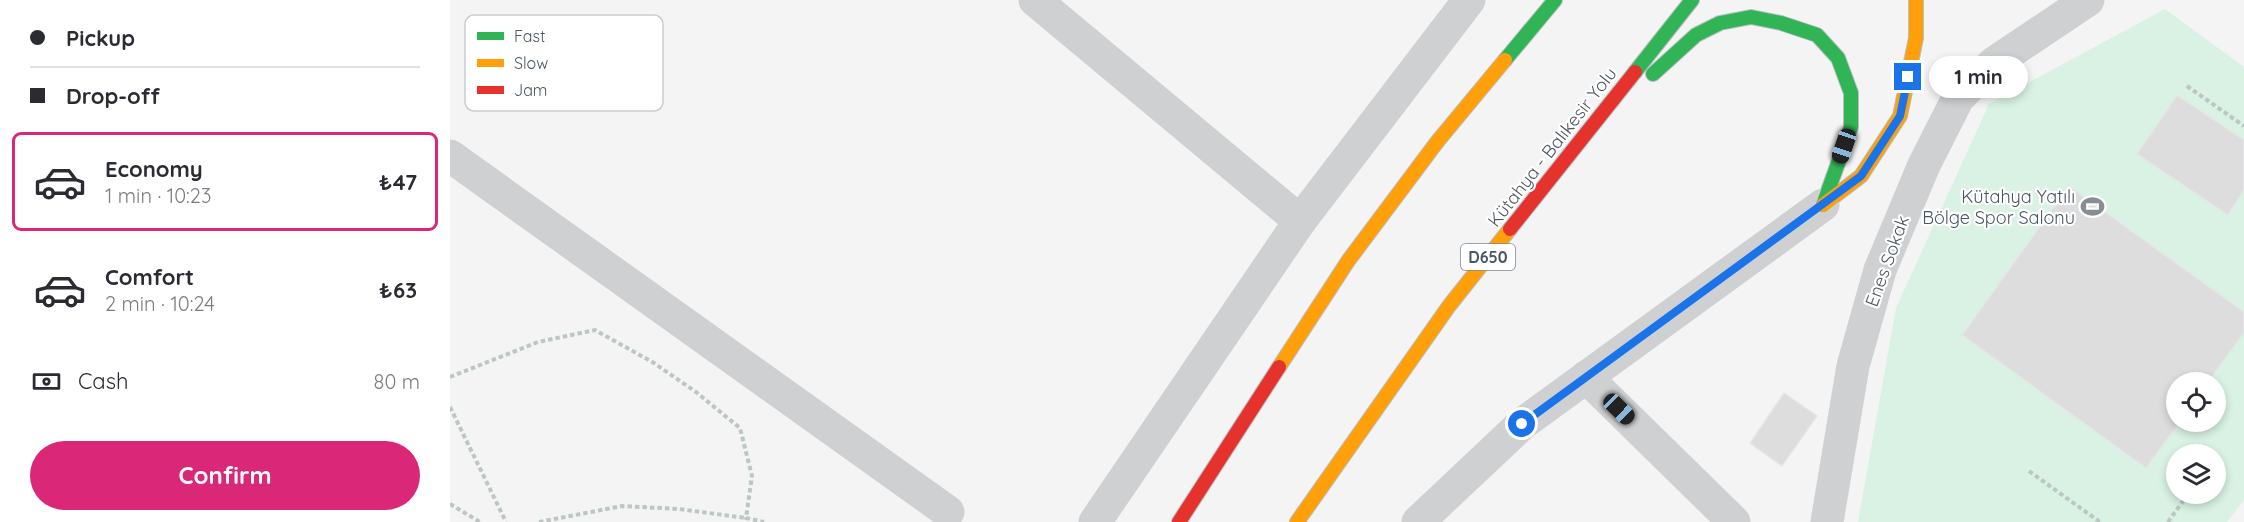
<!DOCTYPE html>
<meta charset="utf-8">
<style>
:root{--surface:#fff;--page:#f7f7f7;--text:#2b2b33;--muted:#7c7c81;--line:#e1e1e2;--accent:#db2777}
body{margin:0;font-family:Quicksand,sans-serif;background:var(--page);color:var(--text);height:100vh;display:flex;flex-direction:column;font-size:22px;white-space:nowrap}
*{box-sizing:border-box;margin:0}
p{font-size:20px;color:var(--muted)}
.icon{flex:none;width:33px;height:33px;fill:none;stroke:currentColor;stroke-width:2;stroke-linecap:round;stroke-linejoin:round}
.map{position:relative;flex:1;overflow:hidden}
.panel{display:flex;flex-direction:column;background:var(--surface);width:450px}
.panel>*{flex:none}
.hud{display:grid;align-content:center;height:132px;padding:0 30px;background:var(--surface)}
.buttons{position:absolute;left:1716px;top:372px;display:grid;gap:12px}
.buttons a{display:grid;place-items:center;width:60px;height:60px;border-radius:50%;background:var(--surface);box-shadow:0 3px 9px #0003;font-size:30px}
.end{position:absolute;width:27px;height:27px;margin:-14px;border:8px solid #1a73e8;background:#fff;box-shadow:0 0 0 3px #fff}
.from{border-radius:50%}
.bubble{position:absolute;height:42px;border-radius:21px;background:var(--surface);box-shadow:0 3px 9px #0003;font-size:20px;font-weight:800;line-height:42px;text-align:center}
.car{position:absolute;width:18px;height:36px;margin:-18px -9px;border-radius:8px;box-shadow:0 0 4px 2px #0007;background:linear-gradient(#222 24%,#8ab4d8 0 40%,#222 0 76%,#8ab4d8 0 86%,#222 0)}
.hud b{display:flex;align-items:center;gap:21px;height:57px;font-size:22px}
.hud b+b{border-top:2px solid var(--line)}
.hud i{width:15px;height:15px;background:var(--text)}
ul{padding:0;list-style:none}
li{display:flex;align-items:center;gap:18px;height:99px;margin:0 12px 9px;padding:0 18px;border:3px solid transparent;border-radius:9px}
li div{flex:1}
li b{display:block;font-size:22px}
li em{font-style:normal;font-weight:800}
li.active{border-color:var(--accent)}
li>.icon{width:54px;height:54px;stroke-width:1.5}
.pay{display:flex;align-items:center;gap:15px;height:66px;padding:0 30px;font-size:22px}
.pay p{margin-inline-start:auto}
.action{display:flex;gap:12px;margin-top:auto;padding:12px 30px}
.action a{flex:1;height:69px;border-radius:36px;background:var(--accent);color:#fff;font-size:24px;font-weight:800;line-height:69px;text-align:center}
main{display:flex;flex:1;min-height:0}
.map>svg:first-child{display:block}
.green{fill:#d9f2e3;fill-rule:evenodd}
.building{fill:#ddddde;stroke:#e5e6e7;stroke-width:1.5}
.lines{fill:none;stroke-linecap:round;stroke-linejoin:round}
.fast-casing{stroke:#b9bec3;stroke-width:16}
.slow-casing{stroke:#b9bec3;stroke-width:16}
.jam-casing{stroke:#b9bec3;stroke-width:16}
.path{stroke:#bcc7c4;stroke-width:4;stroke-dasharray:4.5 3;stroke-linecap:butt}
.street{stroke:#ced0d2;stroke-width:33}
.fast{stroke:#30b455;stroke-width:14}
.slow{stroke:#ff9f0a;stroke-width:14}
.jam{stroke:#e5322d;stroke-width:14}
.route{stroke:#1a73e8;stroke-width:8}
.labels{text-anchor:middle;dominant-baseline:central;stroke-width:4.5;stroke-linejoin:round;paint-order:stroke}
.shield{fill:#fff;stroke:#808990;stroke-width:1.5}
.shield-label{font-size:16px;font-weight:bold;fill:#4a5661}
.street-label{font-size:18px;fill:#4a5661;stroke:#fff}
.poi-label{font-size:18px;fill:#4a5661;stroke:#fff;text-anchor:end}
.key{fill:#fff;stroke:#c9ccd0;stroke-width:1.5}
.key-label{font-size:16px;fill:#4a5661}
</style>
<main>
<section class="panel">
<div class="hud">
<b><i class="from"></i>Pickup</b>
<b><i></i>Drop-off</b>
</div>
<ul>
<li class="active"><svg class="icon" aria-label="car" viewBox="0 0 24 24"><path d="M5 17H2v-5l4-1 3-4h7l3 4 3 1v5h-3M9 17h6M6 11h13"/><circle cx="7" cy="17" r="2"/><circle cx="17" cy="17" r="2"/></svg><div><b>Economy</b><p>1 min · 10:23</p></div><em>₺47</em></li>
<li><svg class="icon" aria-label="car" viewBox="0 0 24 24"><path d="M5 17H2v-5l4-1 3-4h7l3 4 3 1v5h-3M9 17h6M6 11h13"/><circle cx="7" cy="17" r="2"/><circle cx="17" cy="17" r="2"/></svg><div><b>Comfort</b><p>2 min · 10:24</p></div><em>₺63</em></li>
</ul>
<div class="pay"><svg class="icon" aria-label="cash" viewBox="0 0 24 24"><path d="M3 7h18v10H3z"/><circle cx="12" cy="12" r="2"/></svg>Cash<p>80 m</p></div>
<div class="action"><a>Confirm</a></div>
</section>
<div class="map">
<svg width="1794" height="522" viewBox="0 0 1794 522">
<rect width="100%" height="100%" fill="#f4f4f4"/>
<!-- green -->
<path class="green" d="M1715,9l79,58v433l-17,22h-369l38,-214 93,-204zM1726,382h40v40h-40zM1726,454h40v40h-40z"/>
<!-- building -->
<g class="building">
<polygon points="1727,95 1794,140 1794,190 1778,215 1687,154"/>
<polygon points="1619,186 1794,312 1794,333 1758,382 1726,382 1726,422 1730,422 1696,468 1512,335"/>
<polygon points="1334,393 1367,416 1332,466 1300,443"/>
</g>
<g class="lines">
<defs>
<g id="fast">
<polyline points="1055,60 1105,0"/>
<polyline points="1185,72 1242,0"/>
<polyline points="1203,74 1246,35 1270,23 1301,17 1331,23 1367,35 1388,58 1401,93 1401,127 1373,205"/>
</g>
<g id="slow">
<polyline points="1373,205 1411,176 1450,116 1466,38 1466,0"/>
<polyline points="829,367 898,261 987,142 1055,60"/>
<polyline points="847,522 999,306 1060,229"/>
</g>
<g id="jam">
<polyline points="1060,229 1185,72"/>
<polyline points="729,522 829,367"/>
</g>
</defs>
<!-- fast casing -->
<use href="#fast" class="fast-casing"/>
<!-- slow casing -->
<use href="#slow" class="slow-casing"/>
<!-- jam casing -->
<use href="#jam" class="jam-casing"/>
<!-- path -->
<g class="path">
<polyline points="1737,86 1794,126"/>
<polyline points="0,377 88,342 145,330 204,363 246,392 290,428 302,476 296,518 314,522"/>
<polyline points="0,407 56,522"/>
<polyline points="1733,454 1734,454"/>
<polyline points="1579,471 1650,522"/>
<polyline points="0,504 30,522"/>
<polyline points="89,522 172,506 229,509 296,518"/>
<polyline points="1718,522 1738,494"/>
</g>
<!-- street -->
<g class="street">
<polyline points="585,0 850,221"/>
<polyline points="0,156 498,512"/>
<polyline points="1136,377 1284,522"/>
<polyline points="645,522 850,221 1019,0"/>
<polyline points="968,522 1072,424 1373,205"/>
<polyline points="1377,522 1403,366 1430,270 1474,165 1508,98 1544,63 1638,0"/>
</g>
<!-- fast -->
<use href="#fast" class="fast"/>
<!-- slow -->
<use href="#slow" class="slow"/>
<!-- jam -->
<use href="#jam" class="jam"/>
</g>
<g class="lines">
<!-- route -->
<polyline class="route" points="1072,424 1411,176 1450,116 1458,77"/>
</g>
<!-- icons -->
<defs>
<symbol id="stadium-bare" viewBox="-9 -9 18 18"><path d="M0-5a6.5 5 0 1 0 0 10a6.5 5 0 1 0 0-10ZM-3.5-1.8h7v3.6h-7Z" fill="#868d94" stroke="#fff" stroke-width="2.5" paint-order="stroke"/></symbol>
</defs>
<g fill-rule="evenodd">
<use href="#stadium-bare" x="1626" y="190" width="33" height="33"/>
</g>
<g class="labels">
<!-- shield labels -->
<rect class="shield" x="1011" y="244" width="54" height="26" rx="4.5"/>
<g class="shield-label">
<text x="1038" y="257">D650</text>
</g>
<!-- street labels -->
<g class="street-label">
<text transform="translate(1102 147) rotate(-52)">Kütahya - Balıkesir Yolu</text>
<text transform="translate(1437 261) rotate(-70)">Enes Sokak</text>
</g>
<!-- poi labels -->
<g class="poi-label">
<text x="1625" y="196">Kütahya Yatılı<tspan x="1625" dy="21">Bölge Spor Salonu</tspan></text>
</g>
</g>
<!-- legend -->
<rect x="15" y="15" width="198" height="96" rx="9" class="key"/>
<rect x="27" y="32" width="27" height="8" fill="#30b455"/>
<rect x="27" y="59" width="27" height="8" fill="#ff9f0a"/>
<rect x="27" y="86" width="27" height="8" fill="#e5322d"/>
<g class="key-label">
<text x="64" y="42">Fast</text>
<text x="64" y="69">Slow</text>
<text x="64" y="96">Jam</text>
</g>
</svg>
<div class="buttons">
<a><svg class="icon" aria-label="locate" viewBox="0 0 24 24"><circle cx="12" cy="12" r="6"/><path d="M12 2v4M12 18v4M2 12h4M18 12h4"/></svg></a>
<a><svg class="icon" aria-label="layers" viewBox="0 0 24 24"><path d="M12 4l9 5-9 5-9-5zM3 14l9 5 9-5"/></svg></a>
</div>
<i class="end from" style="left:1072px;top:424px"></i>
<i class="end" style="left:1458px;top:77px"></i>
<div class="bubble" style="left:1479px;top:56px;width:99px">1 min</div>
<i class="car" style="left:1394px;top:146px;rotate:199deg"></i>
<i class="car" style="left:1169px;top:409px;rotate:134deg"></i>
</div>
</main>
